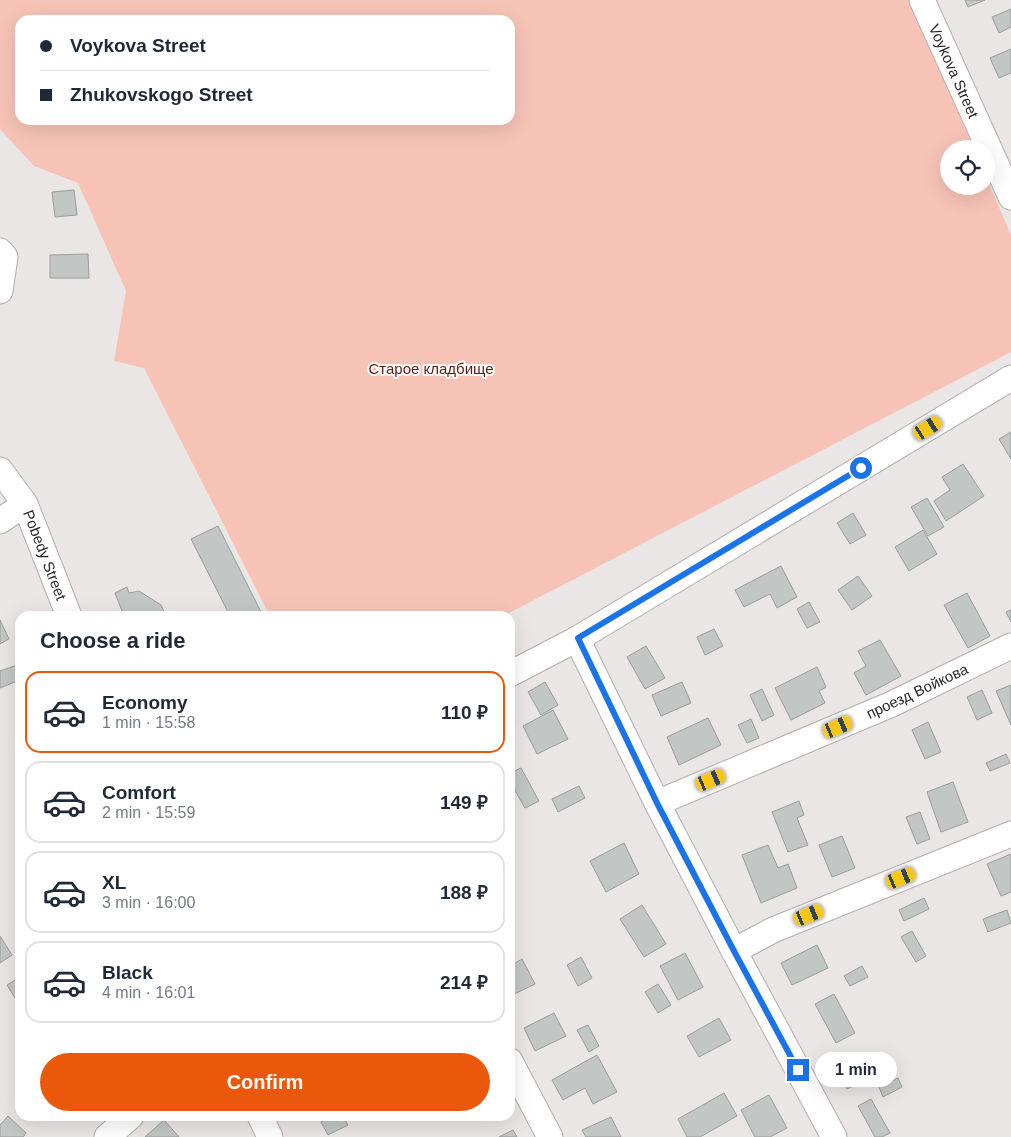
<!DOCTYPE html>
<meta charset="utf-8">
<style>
:root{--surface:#fff;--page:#f6f6f7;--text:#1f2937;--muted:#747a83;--line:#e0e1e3;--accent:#ea580c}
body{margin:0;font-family:Helvetica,sans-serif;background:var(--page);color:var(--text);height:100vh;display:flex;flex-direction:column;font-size:19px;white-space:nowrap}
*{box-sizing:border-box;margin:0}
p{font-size:16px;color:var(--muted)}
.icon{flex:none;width:28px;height:28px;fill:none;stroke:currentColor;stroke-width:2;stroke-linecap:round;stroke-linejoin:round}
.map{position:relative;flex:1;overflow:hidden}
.details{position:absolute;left:15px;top:611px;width:500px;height:510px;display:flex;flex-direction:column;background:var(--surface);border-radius:15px;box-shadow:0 5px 20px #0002}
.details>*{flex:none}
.top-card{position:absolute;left:15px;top:15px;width:500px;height:110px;border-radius:15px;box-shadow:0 5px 20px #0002;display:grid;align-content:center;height:110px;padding:0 25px;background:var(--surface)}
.controls{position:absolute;left:940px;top:140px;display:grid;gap:10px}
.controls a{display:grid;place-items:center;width:55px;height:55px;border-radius:50%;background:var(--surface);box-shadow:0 5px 20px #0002;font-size:25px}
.end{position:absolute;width:22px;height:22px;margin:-11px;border:6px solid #1a73e8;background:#fff;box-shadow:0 0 0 2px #fff}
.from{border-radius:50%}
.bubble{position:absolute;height:35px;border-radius:18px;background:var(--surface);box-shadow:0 5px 20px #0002;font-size:16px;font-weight:800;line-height:35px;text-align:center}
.car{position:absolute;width:15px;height:30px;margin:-15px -8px;border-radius:6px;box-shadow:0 0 4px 1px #0007;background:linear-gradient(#f5c518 24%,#345 0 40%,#f5c518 0 76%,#345 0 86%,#f5c518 0)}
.top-card b{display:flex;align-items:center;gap:18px;height:48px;font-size:19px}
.top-card b+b{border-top:1px solid var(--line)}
.top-card i{width:12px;height:12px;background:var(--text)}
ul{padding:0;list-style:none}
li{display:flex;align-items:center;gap:15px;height:82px;margin:0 10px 8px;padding:0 15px;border:2px solid var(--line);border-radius:15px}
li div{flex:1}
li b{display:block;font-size:19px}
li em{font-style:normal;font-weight:800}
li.on{border-color:var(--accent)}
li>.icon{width:45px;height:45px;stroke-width:1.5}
h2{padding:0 25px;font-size:22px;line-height:60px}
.button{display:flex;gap:10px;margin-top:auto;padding:10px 25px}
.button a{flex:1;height:58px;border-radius:30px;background:var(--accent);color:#fff;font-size:20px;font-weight:800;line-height:58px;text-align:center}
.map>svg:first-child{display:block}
.green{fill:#f7c3b7;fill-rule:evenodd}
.building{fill:#c2c6c5;stroke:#999d9b}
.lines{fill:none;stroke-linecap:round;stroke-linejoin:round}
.minor-casing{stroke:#b2aead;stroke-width:27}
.minor{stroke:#fff;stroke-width:25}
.route{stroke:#1a73e8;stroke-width:6}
.labels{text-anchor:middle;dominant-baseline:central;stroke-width:4;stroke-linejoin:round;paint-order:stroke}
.street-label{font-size:15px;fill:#272625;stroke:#fff}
.park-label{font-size:15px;fill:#5d1e12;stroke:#fff}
</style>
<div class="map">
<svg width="1011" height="1137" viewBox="0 0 1011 1137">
<rect width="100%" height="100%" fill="#eae6e5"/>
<!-- green -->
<path class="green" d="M0,0h910l64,149h-25v37h37v-9l25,58v117l-508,264h-233l-126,-248 -30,-7 12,-70 -48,-108 -44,-17 -34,-37zM20,20h490v100h-490z"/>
<!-- building -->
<g class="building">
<polygon points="965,0 985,0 968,7"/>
<polygon points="1011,9 1011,27 999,33 992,17"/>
<polygon points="1011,49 1011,73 999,78 990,58"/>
<polygon points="74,190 77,215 55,217 52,192"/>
<polygon points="88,254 89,278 50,278 50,255"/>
<polygon points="1011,432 1011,459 999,439"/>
<polygon points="963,464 984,496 946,521 934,501 950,490 942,477"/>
<polygon points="927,498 944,527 928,536 911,507"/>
<polygon points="853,513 866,535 850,544 837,523"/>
<polygon points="218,526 263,616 230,616 191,539"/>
<polygon points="923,530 937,554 909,571 895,547"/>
<polygon points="781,566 797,597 777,608 770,594 744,607 735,590"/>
<polygon points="858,576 872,596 852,610 838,590"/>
<polygon points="127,587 129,593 139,591 161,605 166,616 124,616 115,593"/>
<polygon points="967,593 990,636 968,648 944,605"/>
<polygon points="809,602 820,622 807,628 797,609"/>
<polygon points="1011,610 1011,622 1006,612"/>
<polygon points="0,620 9,639 0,644"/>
<polygon points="714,629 723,646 705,655 697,637"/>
<polygon points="880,640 901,676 866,695 854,673 866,666 858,651"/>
<polygon points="646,646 665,678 645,689 627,657"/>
<polygon points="20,664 20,680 0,688 0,671"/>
<polygon points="817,667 826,687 819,691 825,703 791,720 775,688"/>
<polygon points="545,682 558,705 541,715 528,692"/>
<polygon points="682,682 691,703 661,716 652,695"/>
<polygon points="1011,685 1011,725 996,691"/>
<polygon points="762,689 774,715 762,721 750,695"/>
<polygon points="982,690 992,713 977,720 967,697"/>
<polygon points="553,710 568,739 537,754 523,726"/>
<polygon points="510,712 515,722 510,725"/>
<polygon points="708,718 721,745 679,765 667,737"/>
<polygon points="751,719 759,738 747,743 738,725"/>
<polygon points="928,722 941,752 925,759 912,730"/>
<polygon points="1006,754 1010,763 990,771 986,763"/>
<polygon points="521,768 539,801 525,808 510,782 510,773"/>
<polygon points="953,782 968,822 941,832 927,792"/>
<polygon points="579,786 585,798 558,812 552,799"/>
<polygon points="799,801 804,815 797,818 808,845 788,852 772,812"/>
<polygon points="920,812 930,839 917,844 906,817"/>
<polygon points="842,836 855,868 832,877 819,845"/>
<polygon points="624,843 639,874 606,892 590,861"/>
<polygon points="768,845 778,868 788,864 797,888 761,903 742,855"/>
<polygon points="1011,854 1011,892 1001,896 987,864"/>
<polygon points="924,898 929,909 904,921 899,910"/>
<polygon points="642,905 666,944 644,957 620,919"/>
<polygon points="1007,910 1011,923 988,932 983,919"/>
<polygon points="912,931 926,956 916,962 901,937"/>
<polygon points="0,936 12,955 0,963"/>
<polygon points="817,945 828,968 792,985 781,963"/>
<polygon points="685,953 703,987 678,1000 660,966"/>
<polygon points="581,957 592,978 578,986 567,965"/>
<polygon points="522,959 535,984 510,996 510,966"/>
<polygon points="862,966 868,977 850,986 844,976"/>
<polygon points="20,977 20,994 15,998 7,985"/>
<polygon points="658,984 671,1005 658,1013 645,992"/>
<polygon points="834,994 855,1033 836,1043 815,1004"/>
<polygon points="554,1013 566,1036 535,1051 524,1028"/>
<polygon points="719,1018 731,1040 699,1057 687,1036"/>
<polygon points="588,1025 599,1046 589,1052 577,1030"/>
<polygon points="857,1054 869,1078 847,1089 835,1065"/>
<polygon points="597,1055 617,1092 593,1104 585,1088 563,1100 552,1080"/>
<polygon points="898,1078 902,1087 883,1097 879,1087"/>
<polygon points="724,1093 737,1116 700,1137 687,1137 678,1119"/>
<polygon points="769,1095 787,1128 770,1137 755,1137 741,1110"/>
<polygon points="871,1099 890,1133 882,1137 875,1137 858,1106"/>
<polygon points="8,1116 26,1133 23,1137 0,1137 0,1125"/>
<polygon points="333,1116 343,1116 348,1125 328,1135 321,1122"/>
<polygon points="458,1116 470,1116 461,1121"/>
<polygon points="611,1117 621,1137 586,1137 582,1130"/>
<polygon points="164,1120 179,1137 145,1137"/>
<polygon points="513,1130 517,1137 499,1137"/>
</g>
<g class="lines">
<defs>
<g id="minor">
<polyline points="922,0 1011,197"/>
<polyline points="0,251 5,257 0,291"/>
<polyline points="0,470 25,504 69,616"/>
<polyline points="0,521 25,504"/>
<polyline points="577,639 657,803 734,951 834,1137"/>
<polyline points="510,674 577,639 1011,378"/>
<polyline points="657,803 892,704 1011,646"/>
<polyline points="734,951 773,930 1011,834"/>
<polyline points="510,1061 550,1137"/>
<polyline points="260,1116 270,1137"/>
<polyline points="107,1137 131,1116"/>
</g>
</defs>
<!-- minor casing -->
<use href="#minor" class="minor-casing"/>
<!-- minor -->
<use href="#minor" class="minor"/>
</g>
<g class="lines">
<!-- route -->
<polyline class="route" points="798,1070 734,951 657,803 578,638 861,468"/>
</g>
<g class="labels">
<!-- street labels -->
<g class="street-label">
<text transform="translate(954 71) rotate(66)">Voykova Street</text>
<text transform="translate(45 555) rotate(69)">Pobedy Street</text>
<text transform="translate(917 691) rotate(-25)">проезд Войкова</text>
</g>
<!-- park labels -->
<g class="park-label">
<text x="431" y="368">Старое кладбище</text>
</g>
</g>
</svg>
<div class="controls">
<a><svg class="icon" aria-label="locate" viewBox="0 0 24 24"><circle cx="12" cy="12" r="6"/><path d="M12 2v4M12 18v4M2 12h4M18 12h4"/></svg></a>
</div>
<i class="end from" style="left:861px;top:468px"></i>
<i class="end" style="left:798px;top:1070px"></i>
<div class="bubble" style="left:815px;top:1052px;width:82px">1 min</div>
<i class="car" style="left:928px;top:428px;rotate:59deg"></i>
<i class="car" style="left:838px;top:727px;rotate:67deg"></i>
<i class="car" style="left:711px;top:780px;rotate:67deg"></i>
<i class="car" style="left:901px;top:878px;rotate:68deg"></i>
<i class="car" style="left:809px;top:915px;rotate:68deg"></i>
<div class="top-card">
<b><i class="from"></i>Voykova Street</b>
<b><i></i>Zhukovskogo Street</b>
</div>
<section class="details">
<h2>Choose a ride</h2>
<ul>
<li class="on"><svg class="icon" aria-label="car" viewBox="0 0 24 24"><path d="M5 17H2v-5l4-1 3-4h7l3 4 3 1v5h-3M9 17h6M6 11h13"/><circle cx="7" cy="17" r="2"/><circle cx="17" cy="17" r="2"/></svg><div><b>Economy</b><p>1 min · 15:58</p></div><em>110 ₽</em></li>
<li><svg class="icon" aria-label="car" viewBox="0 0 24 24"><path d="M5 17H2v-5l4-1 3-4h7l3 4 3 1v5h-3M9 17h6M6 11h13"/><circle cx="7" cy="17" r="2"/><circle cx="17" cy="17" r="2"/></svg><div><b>Comfort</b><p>2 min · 15:59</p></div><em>149 ₽</em></li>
<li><svg class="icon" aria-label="car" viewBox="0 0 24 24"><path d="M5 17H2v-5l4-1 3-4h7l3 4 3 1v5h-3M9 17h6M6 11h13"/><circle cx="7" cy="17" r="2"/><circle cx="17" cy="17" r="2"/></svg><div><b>XL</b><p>3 min · 16:00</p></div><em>188 ₽</em></li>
<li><svg class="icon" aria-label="car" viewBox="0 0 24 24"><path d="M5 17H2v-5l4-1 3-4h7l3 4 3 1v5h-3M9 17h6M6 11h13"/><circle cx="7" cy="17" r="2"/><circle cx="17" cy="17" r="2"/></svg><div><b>Black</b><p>4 min · 16:01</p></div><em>214 ₽</em></li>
</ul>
<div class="button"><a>Confirm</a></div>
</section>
</div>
